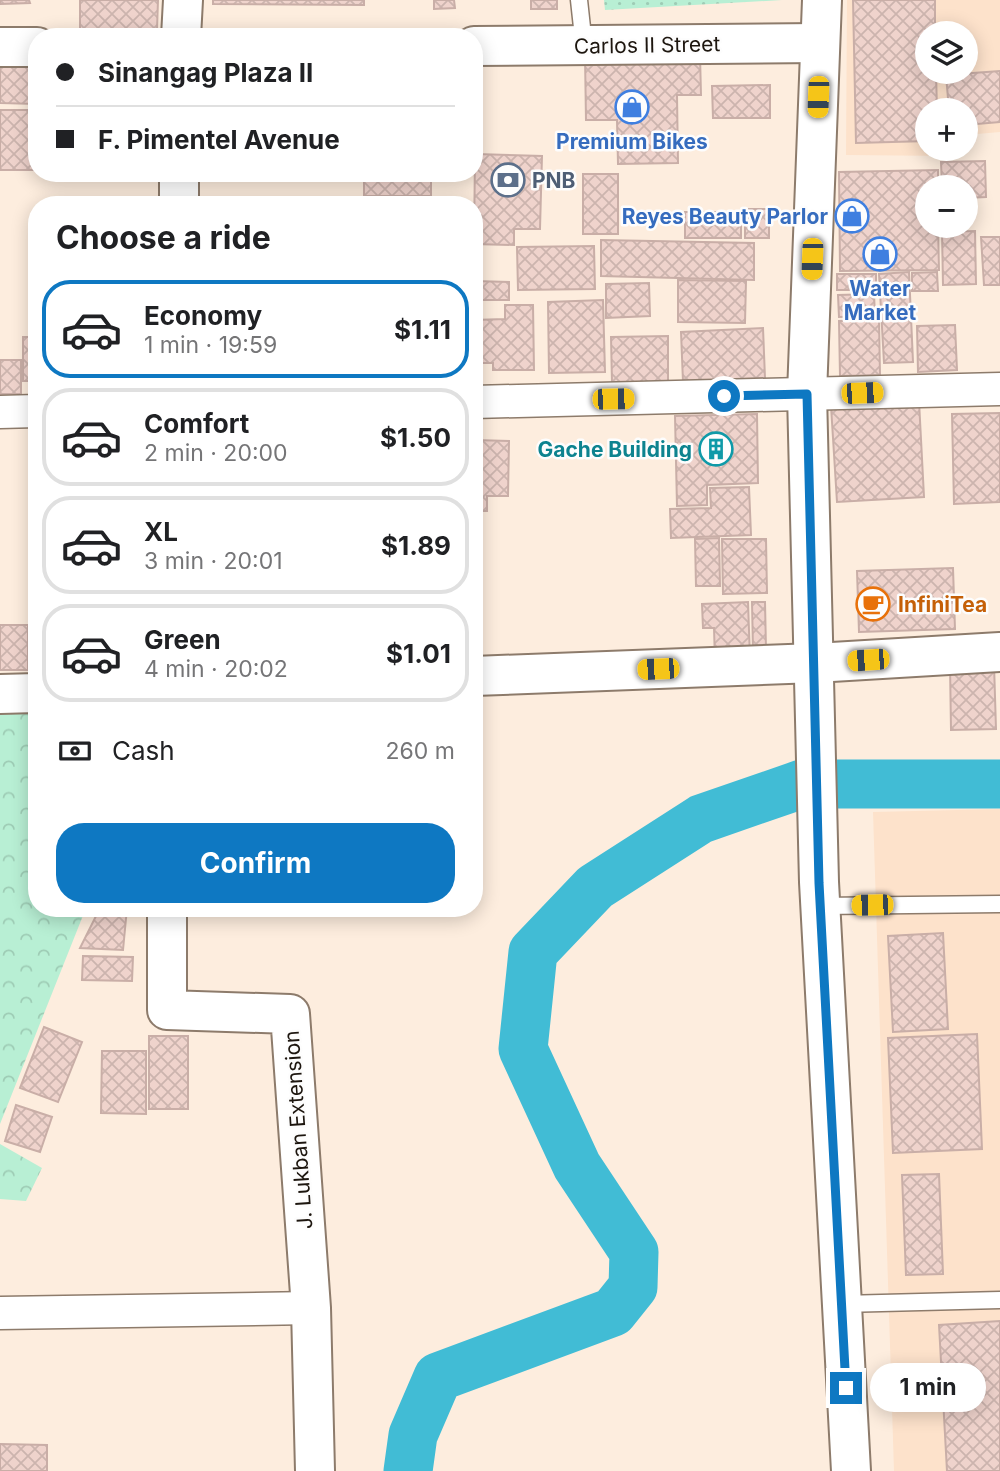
<!DOCTYPE html>
<meta charset="utf-8">
<style>
:root{--surface:#fff;--page:#f6f6f6;--text:#202124;--muted:#757577;--line:#e0e0e0;--accent:#0e78c2}
body{margin:0;font-family:Inter,sans-serif;background:var(--page);color:var(--text);height:100vh;display:flex;flex-direction:column;font-size:26px;white-space:nowrap}
*{box-sizing:border-box;margin:0}
p{font-size:23px;color:var(--muted)}
.icon{flex:none;width:38px;height:38px;fill:none;stroke:currentColor;stroke-width:2;stroke-linecap:round;stroke-linejoin:round}
.map{position:relative;flex:1;overflow:hidden}
.details{position:absolute;left:28px;top:196px;width:455px;height:721px;display:flex;flex-direction:column;background:var(--surface);border-radius:28px;box-shadow:0 4px 18px #0003}
.details>*{flex:none}
.banner{position:absolute;left:28px;top:28px;width:455px;height:154px;border-radius:28px;box-shadow:0 4px 18px #0003;display:grid;align-content:center;height:154px;padding:0 28px;background:var(--surface)}
.tools{position:absolute;left:915px;top:21px;display:grid;gap:14px}
.tools a{display:grid;place-items:center;width:63px;height:63px;border-radius:50%;background:var(--surface);box-shadow:0 4px 18px #0003;font-size:35px}
.end{position:absolute;width:32px;height:32px;margin:-16px;border:9px solid #0e78c2;background:#fff;box-shadow:0 0 0 4px #fff}
.from{border-radius:50%}
.bubble{position:absolute;height:49px;border-radius:24px;background:var(--surface);box-shadow:0 4px 18px #0003;font-size:23px;font-weight:700;line-height:49px;text-align:center}
.car{position:absolute;width:21px;height:42px;margin:-21px -10px;border-radius:9px;box-shadow:0 0 5px 2px #0007;background:linear-gradient(#f5c518 24%,#345 0 40%,#f5c518 0 76%,#345 0 86%,#f5c518 0)}
.banner b{display:flex;align-items:center;gap:24px;height:66px;font-size:26px}
.banner b+b{border-top:2px solid var(--line)}
.banner i{width:18px;height:18px;background:var(--text)}
ul{padding:0;list-style:none}
li{display:flex;align-items:center;gap:21px;height:98px;margin:0 14px 10px;padding:0 14px;border:4px solid var(--line);border-radius:28px}
li div{flex:1}
li b{display:block;font-size:26px}
li em{font-style:normal;font-weight:700}
li.selected{border-color:var(--accent)}
li>.icon{width:63px;height:63px;stroke-width:1.5}
h2{padding:0 28px;font-size:32px;line-height:84px}
.pay{display:flex;align-items:center;gap:18px;height:77px;padding:0 28px;font-size:26px}
.pay p{margin-inline-start:auto}
.button{display:flex;gap:14px;margin-top:auto;padding:14px 28px}
.button a{flex:1;height:80px;border-radius:28px;background:var(--accent);color:#fff;font-size:28px;font-weight:700;line-height:80px;text-align:center}
.map>svg:first-child{display:block}
.built{fill:#fde2cb;fill-rule:evenodd}
.forest{fill:url(#forest-crowns)}
.park{fill:url(#park-dots)}
.lines{fill:none;stroke-linecap:round;stroke-linejoin:round}
.river{stroke:#41bcd5;stroke-width:49}
.building{fill:url(#building-cross-hatch);stroke:#c9aea7;stroke-width:2}
.lane-casing{stroke:#8d7b6b;stroke-width:19}
.street-casing{stroke:#8d7b6b;stroke-width:35}
.secondary-casing{stroke:#8d7b6b;stroke-width:42}
.primary-casing{stroke:#8d7b6b;stroke-width:42}
.lane{stroke:#fff;stroke-width:16}
.street{stroke:#fff;stroke-width:32}
.secondary{stroke:#fff;stroke-width:38}
.primary{stroke:#fff;stroke-width:38}
.route{stroke:#0e78c2;stroke-width:9}
.labels{text-anchor:middle;dominant-baseline:central;stroke-width:5;stroke-linejoin:round;paint-order:stroke}
.street-label{font-size:21px;fill:#1d160f;stroke:#fdfdfd}
.shop-label{font-size:21px;font-weight:bold;fill:#366cbe;stroke:#fdfdfd}
.service-label{font-size:21px;font-weight:bold;fill:#4e5e75;stroke:#fdfdfd;text-anchor:start}
.culture-label{font-size:21px;font-weight:bold;fill:#0d838f;stroke:#fdfdfd;text-anchor:end}
.food-label{font-size:21px;font-weight:bold;fill:#c56008;stroke:#fdfdfd;text-anchor:start}
</style>
<div class="map">
<svg width="1000" height="1471" viewBox="0 0 1000 1471">
<defs>
<pattern id="forest-crowns" width="20" height="18" patternUnits="userSpaceOnUse" patternTransform="scale(1.75)"><rect width="20" height="18" fill="#b8efd4"/><path d="M2 6a3 3 0 1 1 6 0M12 15a3 3 0 1 1 6 0" fill="none" stroke="#9eccb5"/></pattern>
<pattern id="park-dots" width="8" height="8" patternUnits="userSpaceOnUse" patternTransform="scale(1.75)"><rect width="8" height="8" fill="#b8efd4"/><path d="M2 2h.1M6 6h.1" fill="none" stroke="#9eccb5" stroke-width="1.8" stroke-linecap="round"/></pattern>
<pattern id="building-cross-hatch" width="8" height="8" patternUnits="userSpaceOnUse" patternTransform="scale(1.75)"><rect width="8" height="8" fill="#efd3cc"/><path d="M0 0l8 8M0 8l8-8" fill="none" stroke="#ccb4ae"/></pattern>
</defs>
<rect width="100%" height="100%" fill="#fdedde"/>
<!-- built -->
<g class="built">
<path d="M847,0h153v132l-34,3v-25h-38v39h21v7l-103,-1zM928,33h38v39h-38z"/>
<polygon points="1000,809 1000,1471 894,1471 873,812"/>
</g>
<!-- forest -->
<g class="forest">
<polygon points="37,708 37,908 86,908 0,1124 0,710"/>
<polygon points="0,1144 42,1168 26,1201 0,1199"/>
</g>
<!-- park -->
<polygon class="park" points="604,0 782,0 605,10"/>
<g class="lines">
<!-- river -->
<polyline class="river" points="408,1471 413,1435 438,1377 613,1312 633,1287 634,1252 577,1166 523,1049 533,952 595,887 701,819 802,784 1000,784"/>
</g>
<!-- building -->
<g class="building">
<polygon points="0,0 29,0 30,3 0,4"/>
<polygon points="80,0 158,0 157,30 80,29"/>
<polygon points="213,0 364,0 364,5 213,4"/>
<polygon points="434,0 454,0 455,8 434,9"/>
<rect x="531" y="0" width="26" height="9"/>
<polygon points="853,0 935,0 935,33 928,33 928,72 936,72 937,110 928,110 928,141 856,143"/>
<polygon points="700,55 701,95 677,95 678,163 618,164 617,120 586,120 585,56"/>
<polygon points="0,59 37,59 37,104 0,103"/>
<polygon points="1000,71 1000,122 966,125 966,110 949,110 946,75"/>
<polygon points="770,85 770,118 713,118 712,86"/>
<rect x="0" y="110" width="37" height="60"/>
<polygon points="475,154 542,156 540,229 514,229 514,245 474,244"/>
<polygon points="985,161 986,197 966,198 966,187 942,187 941,162"/>
<polygon points="938,170 938,187 928,187 928,226 938,226 939,270 840,271 839,172"/>
<polygon points="103,173 152,173 152,176"/>
<rect x="364" y="173" width="67" height="23"/>
<rect x="583" y="174" width="35" height="60"/>
<polygon points="80,198 152,202 152,205 80,205"/>
<polygon points="372,199 420,200 420,205 372,205"/>
<rect x="745" y="209" width="24" height="29"/>
<rect x="685" y="212" width="56" height="26"/>
<polygon points="975,231 976,284 943,285 942,232"/>
<polygon points="981,237 1000,237 1000,285 984,285"/>
<polygon points="601,240 754,243 754,280 601,276"/>
<polygon points="594,246 595,289 518,290 517,247"/>
<polygon points="909,272 913,362 884,363 879,274"/>
<polygon points="937,272 938,291 912,291 912,273"/>
<rect x="837" y="274" width="39" height="16"/>
<polygon points="678,280 746,281 745,323 678,322"/>
<polygon points="474,281 509,282 509,300 474,300"/>
<polygon points="649,283 650,316 606,318 606,284"/>
<polygon points="874,294 875,316 839,317 838,295"/>
<polygon points="603,300 605,372 549,373 548,302"/>
<polygon points="505,305 533,305 534,370 493,370 493,363 476,363 474,368 474,320 505,319"/>
<polygon points="879,320 880,375 840,376 839,321"/>
<polygon points="955,325 957,370 918,372 917,326"/>
<polygon points="763,328 765,378 683,382 681,332"/>
<polygon points="668,336 668,382 612,383 611,337"/>
<rect x="23" y="337" width="14" height="44"/>
<rect x="0" y="360" width="21" height="34"/>
<polygon points="919,401 924,497 837,502 831,406"/>
<polygon points="1000,413 1000,502 954,504 952,414"/>
<polygon points="757,414 758,483 707,485 707,505 677,506 675,416"/>
<polygon points="474,440 509,441 508,496 487,496 487,511 474,511"/>
<polygon points="749,487 751,535 671,538 670,509 711,508 710,488"/>
<polygon points="719,538 720,586 696,586 695,539"/>
<polygon points="722,539 766,539 767,593 723,594"/>
<polygon points="953,568 955,629 859,632 857,571"/>
<polygon points="748,602 750,659 715,661 714,628 703,628 702,604"/>
<polygon points="752,602 765,602 766,649 753,650"/>
<rect x="0" y="625" width="28" height="45"/>
<polygon points="994,664 996,729 951,730 950,665"/>
<polygon points="100,908 127,908 123,950 80,948"/>
<polygon points="943,933 948,1029 893,1032 888,936"/>
<polygon points="83,956 133,957 132,981 82,980"/>
<polygon points="44,1027 82,1042 58,1102 20,1088"/>
<polygon points="977,1034 982,1149 893,1153 888,1038"/>
<rect x="149" y="1036" width="39" height="73"/>
<polygon points="102,1051 146,1051 146,1114 101,1113"/>
<polygon points="16,1105 52,1117 40,1152 5,1141"/>
<polygon points="939,1174 943,1274 906,1275 902,1175"/>
<polygon points="1000,1321 1000,1471 947,1471 939,1325"/>
<polygon points="0,1444 47,1445 47,1471 0,1471"/>
</g>
<g class="lines">
<defs>
<g id="lane">
<polyline points="579,0 584,46"/>
<polyline points="820,906 1000,904"/>
<polyline points="842,1304 1000,1300"/>
</g>
<g id="street">
<polyline points="474,402 1000,389"/>
<polyline points="0,412 37,411"/>
<polyline points="0,1313 311,1308"/>
</g>
<g id="secondary">
<polyline points="181,37 183,0"/>
<polyline points="474,46 820,43"/>
<polyline points="0,47 37,47"/>
<polyline points="179,205 179,173"/>
<polyline points="474,676 815,663 1000,652"/>
<polyline points="0,694 37,693"/>
<polyline points="167,908 167,1010 290,1014 311,1308 315,1471"/>
</g>
<polyline id="primary" points="822,0 807,394 819,882 851,1471"/>
</defs>
<!-- lane casing -->
<use href="#lane" class="lane-casing"/>
<!-- street casing -->
<use href="#street" class="street-casing"/>
<!-- secondary casing -->
<use href="#secondary" class="secondary-casing"/>
<!-- primary casing -->
<use href="#primary" class="primary-casing"/>
<!-- lane -->
<use href="#lane" class="lane"/>
<!-- street -->
<use href="#street" class="street"/>
<!-- secondary -->
<use href="#secondary" class="secondary"/>
<!-- primary -->
<use href="#primary" class="primary"/>
</g>
<g class="lines">
<!-- route -->
<polyline class="route" points="724,396 807,394 819,883 846,1388"/>
</g>
<!-- icons -->
<defs>
<symbol id="shop-ring" viewBox="-11 -11 22 22"><circle r="9.5" fill="#fdfdfd" stroke="#3f7fe0" stroke-width="1.5"/><path d="M-5-2.5h2.3a2.7 3.5 0 0 1 5.4 0H5L5.5 6h-11ZM-1.5-2.5h3a1.5 2.3 0 0 0-3 0Z" fill="#3f7fe0"/></symbol>
<symbol id="bank-ring" viewBox="-11 -11 22 22"><circle r="9.5" fill="#fdfdfd" stroke="#5c6f8a" stroke-width="1.5"/><path d="M-6-4H6V4H-6ZM0-2.3a2.3 2.3 0 1 0 0 4.6a2.3 2.3 0 1 0 0-4.6Z" fill="#5c6f8a"/></symbol>
<symbol id="building-ring" viewBox="-11 -11 22 22"><circle r="9.5" fill="#fdfdfd" stroke="#0f9aa8" stroke-width="1.5"/><path d="M-4-6H4V6H1V3H-1V6H-4ZM-2.5-4.3h1.7v1.8h-1.7ZM.8-4.3h1.7v1.8H.8ZM-2.5-1h1.7V.8h-1.7ZM.8-1h1.7V.8H.8Z" fill="#0f9aa8"/></symbol>
<symbol id="cafe-ring" viewBox="-11 -11 22 22"><circle r="9.5" fill="#fdfdfd" stroke="#e8710a" stroke-width="1.5"/><path d="M-5.5-4.5H6V0H3Q3 3.5 0 3.5H-2.5Q-5.5 3.5-5.5 0ZM3-3.2v2h1.7v-2ZM-6 4.5H4V6H-6Z" fill="#e8710a"/></symbol>
</defs>
<g fill-rule="evenodd">
<use href="#shop-ring" x="613" y="88" width="38" height="38"/>
<use href="#bank-ring" x="489" y="161" width="38" height="38"/>
<use href="#shop-ring" x="833" y="197" width="38" height="38"/>
<use href="#shop-ring" x="861" y="235" width="38" height="38"/>
<use href="#building-ring" x="697" y="430" width="38" height="38"/>
<use href="#cafe-ring" x="854" y="585" width="38" height="38"/>
</g>
<g class="labels">
<!-- street labels -->
<g class="street-label">
<text transform="translate(647 45) rotate(-1)">Carlos II Street</text>
<text transform="translate(298 1130) rotate(-94)">J. Lukban Extension</text>
</g>
<!-- shop labels -->
<g class="shop-label">
<text x="632" y="141">Premium Bikes</text>
<text x="828" y="216" text-anchor="end">Reyes Beauty Parlor</text>
<text x="880" y="288">Water<tspan x="880" dy="24">Market</tspan></text>
</g>
<!-- service labels -->
<g class="service-label">
<text x="532" y="180">PNB</text>
</g>
<!-- culture labels -->
<g class="culture-label">
<text x="692" y="449">Gache Building</text>
</g>
<!-- food labels -->
<g class="food-label">
<text x="898" y="604">InfiniTea</text>
</g>
</g>
</svg>
<div class="tools">
<a><svg class="icon" aria-label="layers" viewBox="0 0 24 24"><path d="M12 4l9 5-9 5-9-5zM3 14l9 5 9-5"/></svg></a>
<a>+</a>
<a>−</a>
</div>
<i class="end from" style="left:724px;top:396px"></i>
<i class="end" style="left:846px;top:1388px"></i>
<div class="bubble" style="left:870px;top:1363px;width:116px">1 min</div>
<i class="car" style="left:818px;top:97px;rotate:182deg"></i>
<i class="car" style="left:812px;top:259px;rotate:182deg"></i>
<i class="car" style="left:862px;top:393px;rotate:88deg"></i>
<i class="car" style="left:613px;top:399px;rotate:89deg"></i>
<i class="car" style="left:868px;top:660px;rotate:266deg"></i>
<i class="car" style="left:658px;top:669px;rotate:268deg"></i>
<i class="car" style="left:872px;top:905px;rotate:269deg"></i>
<div class="banner">
<b><i class="from"></i>Sinangag Plaza II</b>
<b><i></i>F. Pimentel Avenue</b>
</div>
<section class="details">
<h2>Choose a ride</h2>
<ul>
<li class="selected"><svg class="icon" aria-label="car" viewBox="0 0 24 24"><path d="M5 17H2v-5l4-1 3-4h7l3 4 3 1v5h-3M9 17h6M6 11h13"/><circle cx="7" cy="17" r="2"/><circle cx="17" cy="17" r="2"/></svg><div><b>Economy</b><p>1 min · 19:59</p></div><em>$1.11</em></li>
<li><svg class="icon" aria-label="car" viewBox="0 0 24 24"><path d="M5 17H2v-5l4-1 3-4h7l3 4 3 1v5h-3M9 17h6M6 11h13"/><circle cx="7" cy="17" r="2"/><circle cx="17" cy="17" r="2"/></svg><div><b>Comfort</b><p>2 min · 20:00</p></div><em>$1.50</em></li>
<li><svg class="icon" aria-label="car" viewBox="0 0 24 24"><path d="M5 17H2v-5l4-1 3-4h7l3 4 3 1v5h-3M9 17h6M6 11h13"/><circle cx="7" cy="17" r="2"/><circle cx="17" cy="17" r="2"/></svg><div><b>XL</b><p>3 min · 20:01</p></div><em>$1.89</em></li>
<li><svg class="icon" aria-label="car" viewBox="0 0 24 24"><path d="M5 17H2v-5l4-1 3-4h7l3 4 3 1v5h-3M9 17h6M6 11h13"/><circle cx="7" cy="17" r="2"/><circle cx="17" cy="17" r="2"/></svg><div><b>Green</b><p>4 min · 20:02</p></div><em>$1.01</em></li>
</ul>
<div class="pay"><svg class="icon" aria-label="cash" viewBox="0 0 24 24"><path d="M3 7h18v10H3z"/><circle cx="12" cy="12" r="2"/></svg>Cash<p>260 m</p></div>
<div class="button"><a>Confirm</a></div>
</section>
</div>
